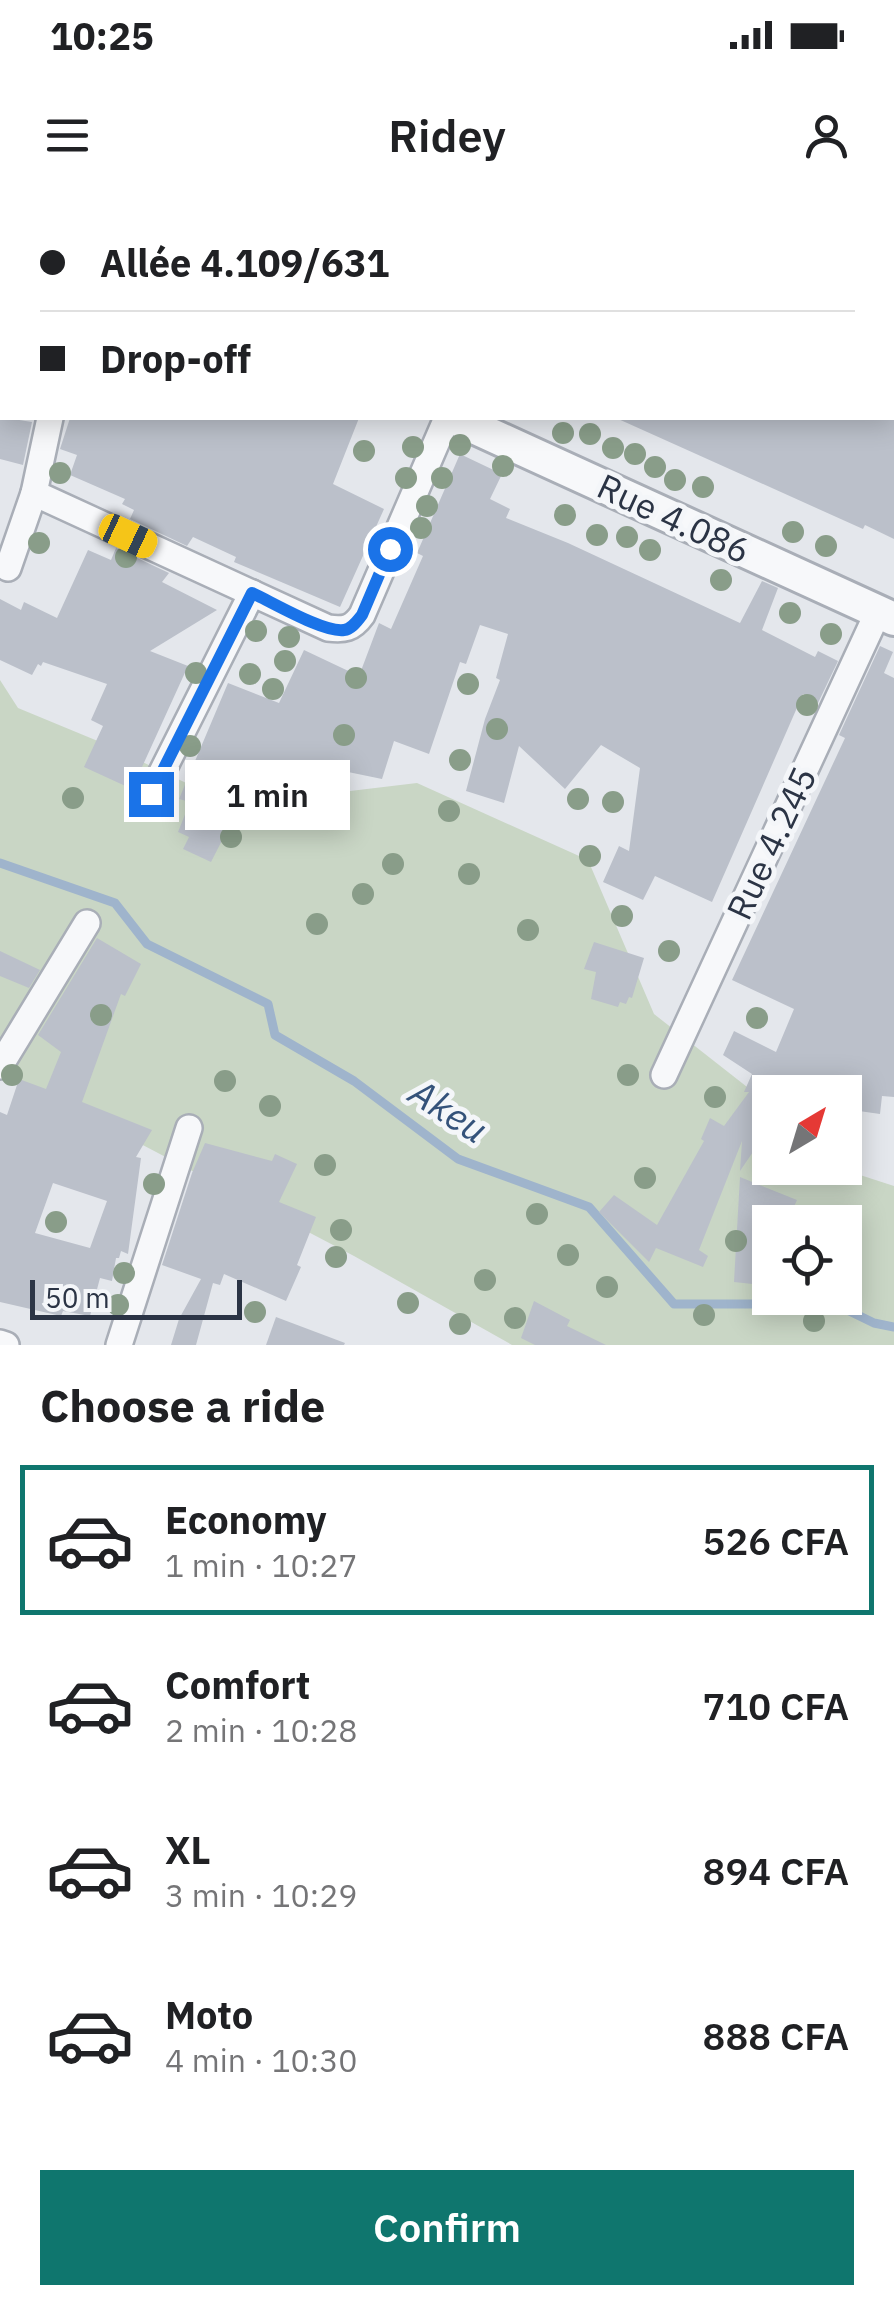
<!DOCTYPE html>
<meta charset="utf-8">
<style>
:root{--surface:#fff;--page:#f6f6f6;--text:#202124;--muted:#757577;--line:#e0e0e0;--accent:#0f766e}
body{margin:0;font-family:"IBM Plex Sans",sans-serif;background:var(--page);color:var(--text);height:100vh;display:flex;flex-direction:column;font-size:38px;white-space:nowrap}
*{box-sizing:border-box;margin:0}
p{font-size:32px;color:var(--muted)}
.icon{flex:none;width:55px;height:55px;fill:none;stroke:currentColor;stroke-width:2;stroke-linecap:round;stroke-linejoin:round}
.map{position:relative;height:1145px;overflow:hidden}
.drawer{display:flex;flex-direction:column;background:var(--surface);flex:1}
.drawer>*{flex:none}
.hud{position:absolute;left:0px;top:0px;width:895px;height:220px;box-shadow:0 5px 25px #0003;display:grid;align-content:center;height:220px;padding:0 40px;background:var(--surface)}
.needle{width:65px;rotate:38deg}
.fabs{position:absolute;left:752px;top:875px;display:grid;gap:20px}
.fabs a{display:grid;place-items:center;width:110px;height:110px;border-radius:0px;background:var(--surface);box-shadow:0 5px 25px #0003;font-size:50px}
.scale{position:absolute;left:30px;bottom:25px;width:212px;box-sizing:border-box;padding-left:10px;border:5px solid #2b3445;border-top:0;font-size:28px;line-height:35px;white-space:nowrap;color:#2b3445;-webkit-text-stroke:8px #f4f6f9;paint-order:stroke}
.end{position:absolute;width:45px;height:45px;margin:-22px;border:12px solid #1a73e8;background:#fff;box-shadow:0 0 0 5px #fff}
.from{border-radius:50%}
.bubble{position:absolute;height:70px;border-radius:0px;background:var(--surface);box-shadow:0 5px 25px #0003;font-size:32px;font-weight:600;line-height:70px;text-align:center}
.car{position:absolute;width:30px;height:60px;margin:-30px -15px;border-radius:12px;box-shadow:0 0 8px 2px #0007;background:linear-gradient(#f5c518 24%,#345 0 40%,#f5c518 0 76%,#345 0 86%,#f5c518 0)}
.hud b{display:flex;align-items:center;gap:35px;height:95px;font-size:38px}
.hud b+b{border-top:2px solid var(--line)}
.hud i{width:25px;height:25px;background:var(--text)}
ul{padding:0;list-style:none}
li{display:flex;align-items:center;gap:30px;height:150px;margin:0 20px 15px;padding:0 20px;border:5px solid transparent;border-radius:0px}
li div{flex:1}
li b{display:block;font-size:38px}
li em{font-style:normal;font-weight:600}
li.on{border-color:var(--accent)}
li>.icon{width:90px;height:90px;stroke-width:1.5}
h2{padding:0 40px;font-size:45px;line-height:120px}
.button{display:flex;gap:20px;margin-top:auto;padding:20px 40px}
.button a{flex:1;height:115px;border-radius:0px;background:var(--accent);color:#fff;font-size:40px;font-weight:600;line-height:115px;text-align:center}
.status{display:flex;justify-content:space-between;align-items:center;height:70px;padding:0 50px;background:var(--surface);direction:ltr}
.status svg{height:28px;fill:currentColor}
header{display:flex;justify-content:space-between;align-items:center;height:130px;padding:0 40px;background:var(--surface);font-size:45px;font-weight:600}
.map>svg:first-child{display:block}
.green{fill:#c9d6c5;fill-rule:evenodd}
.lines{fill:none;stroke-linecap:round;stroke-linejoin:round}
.stream{stroke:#9fb4cc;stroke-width:9}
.building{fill:#bbc0ca;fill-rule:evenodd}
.minor-casing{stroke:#a9aeb7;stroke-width:30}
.tertiary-casing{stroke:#a9aeb7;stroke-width:38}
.minor{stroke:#f7f8fa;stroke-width:25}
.tertiary{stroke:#f7f8fa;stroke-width:32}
.tree{fill:#899d89}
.route{stroke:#1a73e8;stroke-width:12}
.labels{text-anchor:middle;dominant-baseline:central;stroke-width:10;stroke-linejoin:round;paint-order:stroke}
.street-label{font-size:35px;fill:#2b3445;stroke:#f4f6f9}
.water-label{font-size:38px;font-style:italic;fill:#34527a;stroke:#f4f6f9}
</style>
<div class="status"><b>10:25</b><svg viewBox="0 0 49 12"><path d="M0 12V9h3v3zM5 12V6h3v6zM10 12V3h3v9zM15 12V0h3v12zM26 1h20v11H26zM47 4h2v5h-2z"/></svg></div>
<header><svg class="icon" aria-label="menu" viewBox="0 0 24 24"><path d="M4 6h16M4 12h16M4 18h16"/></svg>Ridey<svg class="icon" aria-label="person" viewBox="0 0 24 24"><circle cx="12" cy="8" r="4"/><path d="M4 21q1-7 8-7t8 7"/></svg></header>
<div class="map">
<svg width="894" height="1145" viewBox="0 0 894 1145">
<rect width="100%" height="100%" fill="#e4e7ec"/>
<!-- green -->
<path class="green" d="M0,480l18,28 87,36 127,61 185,-22 171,77 66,154 116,91v63h75v-3l12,9 37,12v159h-382l-158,-89 -354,-186zM770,1022h75v76h-75z"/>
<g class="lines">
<!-- stream -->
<polyline class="stream" points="0,663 115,703 147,744 268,804 275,835 354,881 458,959 589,1007 674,1104 835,1104 874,1123 894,1127"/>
</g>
<!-- building -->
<g class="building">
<polygon points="0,217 32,222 23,265 0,259"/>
<polygon points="70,218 359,218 333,284 384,309 340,407 234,362 236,357 193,337 187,346 130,319 134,310 122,304 125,299 70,275 77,255 60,249"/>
<polygon points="616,218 894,218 894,339 865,325 863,329"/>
<polygon points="460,254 502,274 490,299 510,309 506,318 568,343 740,423 762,381 778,388 762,430 815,457 818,451 838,461 818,503 803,494 712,702 655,676 643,700 603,682 619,646 629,651 640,568 601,545 565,589 519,546 504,603 466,591 485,519 500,480 496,478 508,434 480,425 466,464 460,462 429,554 394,541 382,579 319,566 308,624 263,608 257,626 234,617 211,662 183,649 189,637 178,632 190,602 179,599 228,483 279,503 304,450 359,476 379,423 391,429 423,356 417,353"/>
<polygon points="116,348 169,373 162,382 217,410 150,451 188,466 132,589 84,567 103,526 91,520 107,484 43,462 41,466 38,464 32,475 0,460 0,399 21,410 24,402 57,418 88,350 111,360"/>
<polygon points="880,446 893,452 884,473 894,478 894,897 882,896 880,914 845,909 845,892 770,892 770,927 740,971 742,941 699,1050 708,1056 703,1067 656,1048 649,1062 599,1012 614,995 657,1025 704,941 701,939 710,918 724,926 749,892 744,892 752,874 723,855 734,831 776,852 794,809 732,780 845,538 839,535"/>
<path d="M97,738l44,26 -16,32 -4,-2 -39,108 70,28 -16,27 5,1 -13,96 -7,-3 -2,7h-3l-4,23 -12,-3 -10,38 -27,-5 -2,5 -61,-14v-190l7,3 12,-36 27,10 15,-37 -23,-17zM53,983l54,18 -17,47 -55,-15z"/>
<polygon points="594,742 644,758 632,798 629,797 626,804 620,802 618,807 591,799 596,772 584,769"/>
<polygon points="0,751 40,770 29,788 0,776"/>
<polygon points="205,943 272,961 275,954 297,964 279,1002 316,1017 297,1065 301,1067 286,1101 224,1074 220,1085 213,1083 196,1145 171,1145 179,1119 201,1079 162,1065 192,973"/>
<polygon points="740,977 797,1000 787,1022 770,1022 770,1086 734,1082"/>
<polygon points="534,1101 570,1120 567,1126 606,1145 535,1145 521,1138"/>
<polygon points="276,1117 345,1143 344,1145 266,1145"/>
</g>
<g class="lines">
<defs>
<g id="minor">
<polyline points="608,0 613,2"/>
<polyline points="892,133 894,134"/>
<path d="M50,218l-16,75 294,135c16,2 24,1 34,-13l85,-197"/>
<polyline points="8,368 34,293"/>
<polyline points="151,594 252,393"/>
<polyline points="0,866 87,723"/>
<polyline points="664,875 878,412"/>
<polyline points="0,1143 6,1145"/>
<polyline points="119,1145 189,928"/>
</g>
<g id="tertiary">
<polyline points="0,13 2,14"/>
<polyline points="454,218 894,419"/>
</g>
</defs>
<!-- minor casing -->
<use href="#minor" class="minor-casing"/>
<!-- tertiary casing -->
<use href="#tertiary" class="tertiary-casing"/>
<!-- minor -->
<use href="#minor" class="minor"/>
<!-- tertiary -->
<use href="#tertiary" class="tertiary"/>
</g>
<!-- trees -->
<g class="tree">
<circle cx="563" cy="233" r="11"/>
<circle cx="590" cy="234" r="11"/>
<circle cx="460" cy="245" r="11"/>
<circle cx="413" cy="247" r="11"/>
<circle cx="613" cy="248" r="11"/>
<circle cx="364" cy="251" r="11"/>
<circle cx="635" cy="254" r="11"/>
<circle cx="503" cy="266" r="11"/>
<circle cx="655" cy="267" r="11"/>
<circle cx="60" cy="273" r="11"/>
<circle cx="406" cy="278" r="11"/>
<circle cx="442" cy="278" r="11"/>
<circle cx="675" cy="280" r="11"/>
<circle cx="703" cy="287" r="11"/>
<circle cx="427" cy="306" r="11"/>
<circle cx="565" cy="315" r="11"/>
<circle cx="421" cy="328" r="11"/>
<circle cx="793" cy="332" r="11"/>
<circle cx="597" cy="335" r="11"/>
<circle cx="627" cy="337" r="11"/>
<circle cx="39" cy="343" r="11"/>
<circle cx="826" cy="346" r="11"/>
<circle cx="650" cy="350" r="11"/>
<circle cx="126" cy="357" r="11"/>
<circle cx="721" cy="380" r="11"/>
<circle cx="790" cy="413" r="11"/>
<circle cx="256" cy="431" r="11"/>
<circle cx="831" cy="434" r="11"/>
<circle cx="289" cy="437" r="11"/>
<circle cx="285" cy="461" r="11"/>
<circle cx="196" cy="473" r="11"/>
<circle cx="250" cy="474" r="11"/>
<circle cx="356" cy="478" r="11"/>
<circle cx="468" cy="484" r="11"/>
<circle cx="273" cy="489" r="11"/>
<circle cx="807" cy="505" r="11"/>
<circle cx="497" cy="529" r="11"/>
<circle cx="344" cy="535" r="11"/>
<circle cx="190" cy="546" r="11"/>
<circle cx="460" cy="560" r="11"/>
<circle cx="298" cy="572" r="11"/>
<circle cx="339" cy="575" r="11"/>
<circle cx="73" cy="598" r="11"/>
<circle cx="578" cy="599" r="11"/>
<circle cx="613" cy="602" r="11"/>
<circle cx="449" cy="611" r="11"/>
<circle cx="231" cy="637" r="11"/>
<circle cx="590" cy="656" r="11"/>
<circle cx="393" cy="664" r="11"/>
<circle cx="469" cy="674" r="11"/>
<circle cx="363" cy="694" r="11"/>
<circle cx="622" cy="716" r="11"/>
<circle cx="317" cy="724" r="11"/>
<circle cx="528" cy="730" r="11"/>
<circle cx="669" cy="751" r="11"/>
<circle cx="101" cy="815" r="11"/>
<circle cx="757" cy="818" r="11"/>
<circle cx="12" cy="875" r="11"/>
<circle cx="628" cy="875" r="11"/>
<circle cx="225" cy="881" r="11"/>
<circle cx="715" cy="897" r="11"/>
<circle cx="270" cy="906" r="11"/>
<circle cx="325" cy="965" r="11"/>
<circle cx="645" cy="978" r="11"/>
<circle cx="154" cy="984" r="11"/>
<circle cx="537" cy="1014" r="11"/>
<circle cx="56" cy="1022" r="11"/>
<circle cx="341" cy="1030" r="11"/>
<circle cx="736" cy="1041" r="11"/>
<circle cx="568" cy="1055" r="11"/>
<circle cx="336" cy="1057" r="11"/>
<circle cx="124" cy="1073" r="11"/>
<circle cx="485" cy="1080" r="11"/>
<circle cx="607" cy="1087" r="11"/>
<circle cx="408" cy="1103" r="11"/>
<circle cx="118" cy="1105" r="11"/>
<circle cx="255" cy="1112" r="11"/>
<circle cx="704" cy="1115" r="11"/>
<circle cx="515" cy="1118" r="11"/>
<circle cx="814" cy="1121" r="11"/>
<circle cx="460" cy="1124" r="11"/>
</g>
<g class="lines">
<!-- route -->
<path class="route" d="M151,594l101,-201c20,9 72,40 92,37 8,-1 13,-9 18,-15l28,-66"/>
</g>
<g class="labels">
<!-- street labels -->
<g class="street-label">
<text transform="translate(674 318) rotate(25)">Rue 4.086</text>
<text transform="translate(771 643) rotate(-65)">Rue 4.245</text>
</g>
<!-- water labels -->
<g class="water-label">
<text transform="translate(449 910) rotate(33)">Akeu</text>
</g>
</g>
</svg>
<div class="fabs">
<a><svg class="needle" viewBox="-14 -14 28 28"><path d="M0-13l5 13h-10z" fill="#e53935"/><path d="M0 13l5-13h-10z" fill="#757577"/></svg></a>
<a><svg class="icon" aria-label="locate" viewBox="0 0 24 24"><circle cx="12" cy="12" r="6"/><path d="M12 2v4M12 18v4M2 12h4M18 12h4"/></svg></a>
</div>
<div class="scale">50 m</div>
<i class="end from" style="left:390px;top:349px"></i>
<i class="end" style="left:151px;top:594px"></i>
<div class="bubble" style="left:185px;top:560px;width:165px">1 min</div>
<i class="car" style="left:128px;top:336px;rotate:115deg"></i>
<div class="hud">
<b><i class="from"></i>Allée 4.109/631</b>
<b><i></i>Drop-off</b>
</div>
</div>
<section class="drawer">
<h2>Choose a ride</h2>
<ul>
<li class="on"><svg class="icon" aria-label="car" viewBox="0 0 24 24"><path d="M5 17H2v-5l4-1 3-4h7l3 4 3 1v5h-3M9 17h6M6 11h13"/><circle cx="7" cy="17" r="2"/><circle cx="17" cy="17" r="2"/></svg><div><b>Economy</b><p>1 min · 10:27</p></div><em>526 CFA</em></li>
<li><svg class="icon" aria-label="car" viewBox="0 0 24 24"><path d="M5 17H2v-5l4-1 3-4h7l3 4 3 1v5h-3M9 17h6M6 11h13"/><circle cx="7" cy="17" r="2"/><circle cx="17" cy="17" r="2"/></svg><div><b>Comfort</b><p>2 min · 10:28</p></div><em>710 CFA</em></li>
<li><svg class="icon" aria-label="car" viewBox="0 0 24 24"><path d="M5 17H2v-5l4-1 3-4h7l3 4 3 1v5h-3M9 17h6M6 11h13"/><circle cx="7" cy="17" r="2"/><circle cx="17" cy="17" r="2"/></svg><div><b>XL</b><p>3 min · 10:29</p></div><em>894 CFA</em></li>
<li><svg class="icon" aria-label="car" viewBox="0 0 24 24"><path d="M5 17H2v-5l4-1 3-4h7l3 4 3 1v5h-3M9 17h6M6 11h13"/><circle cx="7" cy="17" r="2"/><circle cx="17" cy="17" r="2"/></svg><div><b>Moto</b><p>4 min · 10:30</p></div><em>888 CFA</em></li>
</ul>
<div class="button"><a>Confirm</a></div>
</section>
